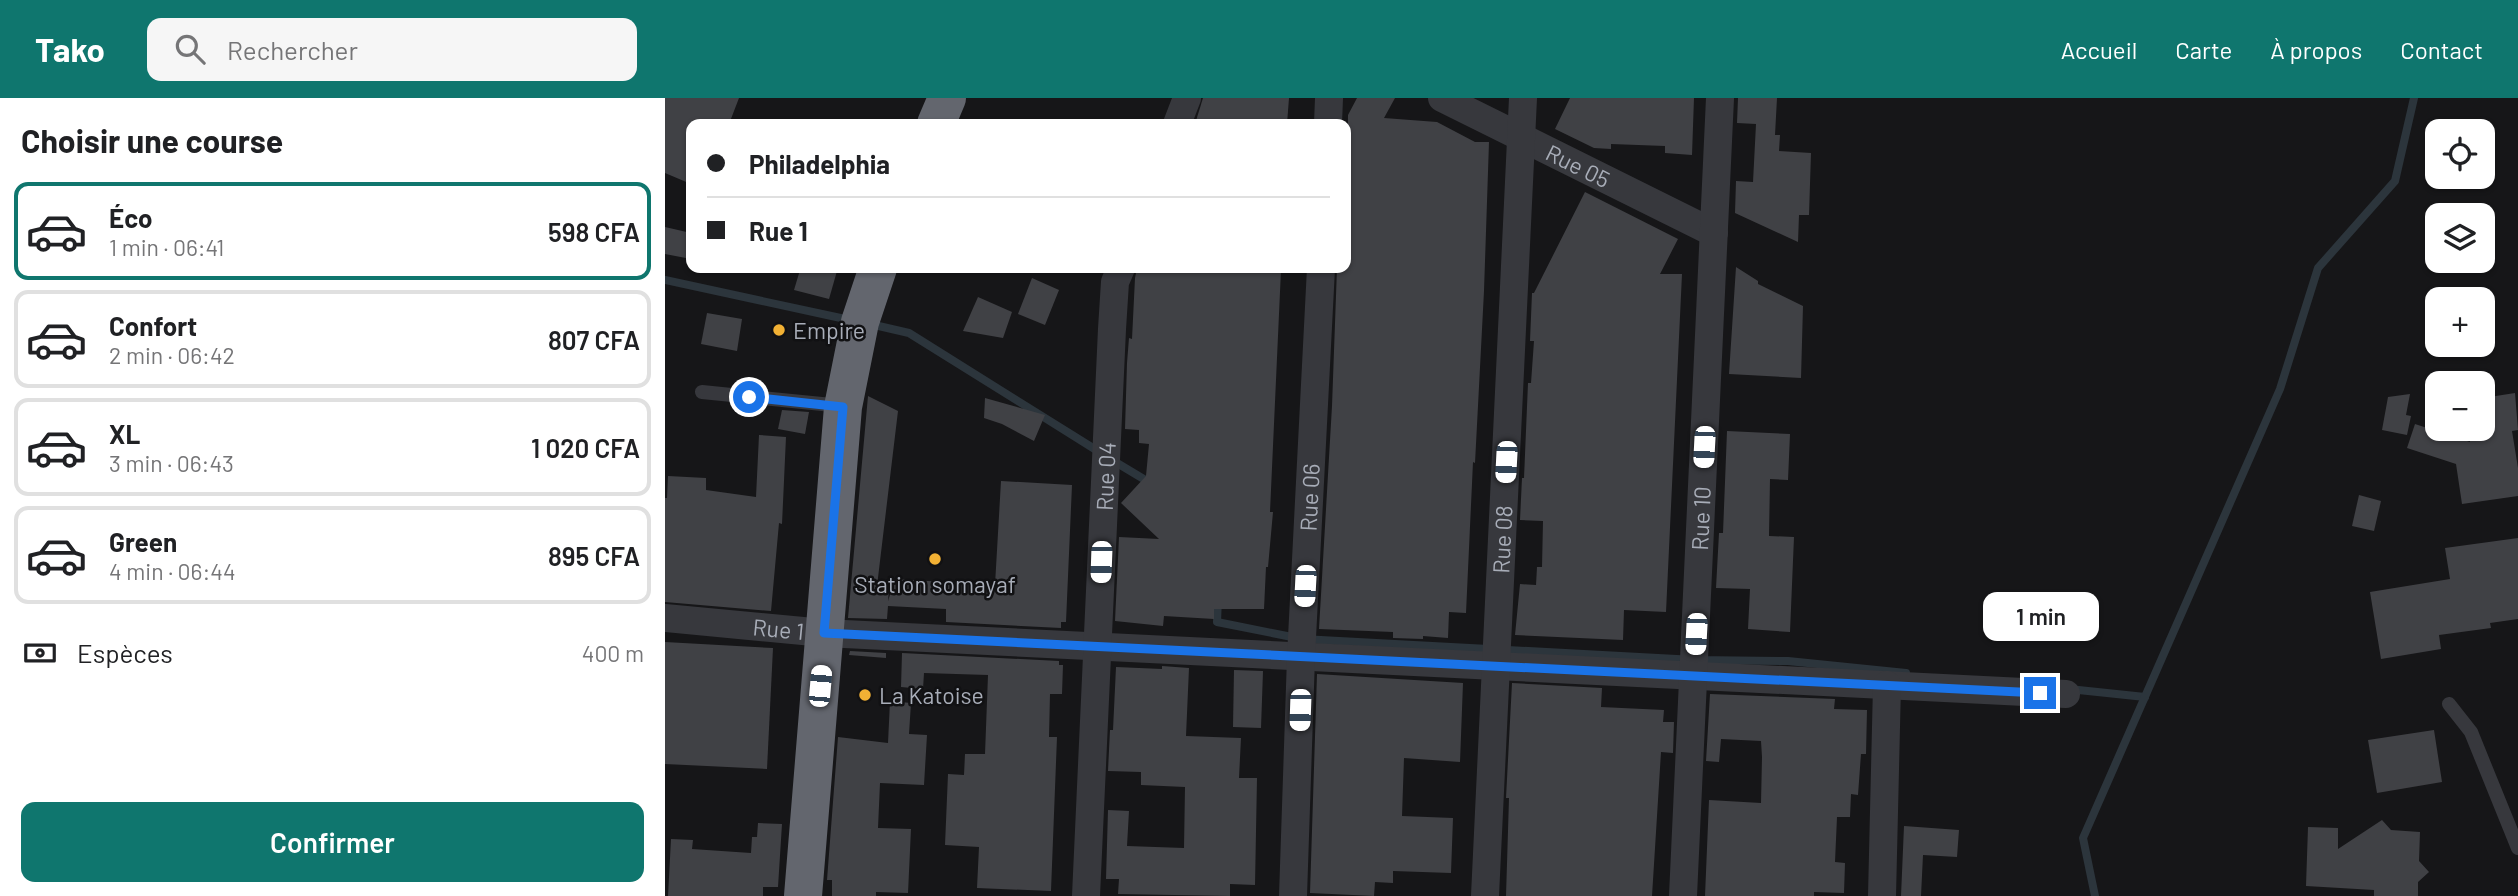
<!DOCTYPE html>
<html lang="fr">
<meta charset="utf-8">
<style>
:root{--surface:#fff;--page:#f6f6f6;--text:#202124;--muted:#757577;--line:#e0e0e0;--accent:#0f766e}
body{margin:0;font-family:Barlow,sans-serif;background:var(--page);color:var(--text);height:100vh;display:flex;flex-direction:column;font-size:26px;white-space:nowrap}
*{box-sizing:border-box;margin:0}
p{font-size:23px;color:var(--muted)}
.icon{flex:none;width:38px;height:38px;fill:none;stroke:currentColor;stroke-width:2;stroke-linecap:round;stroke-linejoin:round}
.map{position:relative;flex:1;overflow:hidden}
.panel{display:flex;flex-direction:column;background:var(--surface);width:665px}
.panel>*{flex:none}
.top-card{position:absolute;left:21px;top:21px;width:665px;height:154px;border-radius:14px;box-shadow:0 2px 5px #0004;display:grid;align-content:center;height:154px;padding:0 21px;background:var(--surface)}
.buttons{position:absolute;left:1760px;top:21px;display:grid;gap:14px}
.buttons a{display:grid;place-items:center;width:70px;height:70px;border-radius:14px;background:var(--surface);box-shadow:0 2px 5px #0004;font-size:35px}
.end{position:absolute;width:32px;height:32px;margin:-16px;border:9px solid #1a73e8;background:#fff;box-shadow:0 0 0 4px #fff}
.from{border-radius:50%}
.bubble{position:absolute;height:49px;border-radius:14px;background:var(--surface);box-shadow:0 2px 5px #0004;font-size:23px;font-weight:600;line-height:49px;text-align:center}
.car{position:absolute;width:21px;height:42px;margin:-21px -10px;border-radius:9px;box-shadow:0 0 5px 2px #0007;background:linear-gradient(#fff 24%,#345 0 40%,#fff 0 76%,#345 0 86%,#fff 0)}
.top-card b{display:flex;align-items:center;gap:24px;height:66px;font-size:26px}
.top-card b+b{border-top:2px solid var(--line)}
.top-card i{width:18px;height:18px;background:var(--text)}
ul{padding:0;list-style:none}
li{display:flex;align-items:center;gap:21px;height:98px;margin:0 14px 10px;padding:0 7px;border:4px solid var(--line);border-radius:14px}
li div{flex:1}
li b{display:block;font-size:26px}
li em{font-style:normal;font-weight:600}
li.active{border-color:var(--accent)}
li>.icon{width:63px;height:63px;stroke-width:1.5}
h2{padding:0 21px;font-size:32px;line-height:84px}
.pay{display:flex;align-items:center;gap:18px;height:77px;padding:0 21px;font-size:26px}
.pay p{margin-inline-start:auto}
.primary-button{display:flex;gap:14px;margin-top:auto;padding:14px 21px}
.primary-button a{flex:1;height:80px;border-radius:14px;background:var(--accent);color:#fff;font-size:28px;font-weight:600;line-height:80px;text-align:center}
header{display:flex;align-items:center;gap:42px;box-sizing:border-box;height:98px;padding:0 35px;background:var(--accent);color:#fff}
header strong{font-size:33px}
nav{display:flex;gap:38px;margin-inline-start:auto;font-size:24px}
.search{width:490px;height:63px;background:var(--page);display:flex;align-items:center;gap:18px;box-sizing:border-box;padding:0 24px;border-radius:14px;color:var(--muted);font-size:26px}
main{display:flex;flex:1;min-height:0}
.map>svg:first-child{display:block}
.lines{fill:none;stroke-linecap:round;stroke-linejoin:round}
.stream{stroke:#2c353c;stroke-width:8}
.building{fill:#404145}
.lane{stroke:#37383d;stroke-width:14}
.street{stroke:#37383d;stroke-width:28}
.highway{stroke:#63666e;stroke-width:38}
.route{stroke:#1a73e8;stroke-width:9}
.poi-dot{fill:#f2b134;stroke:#111113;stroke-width:2.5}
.labels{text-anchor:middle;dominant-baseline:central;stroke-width:5;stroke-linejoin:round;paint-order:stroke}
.street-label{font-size:23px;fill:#a8adb8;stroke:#111113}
.poi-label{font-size:23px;fill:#a8adb8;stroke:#111113;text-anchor:start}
</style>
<header>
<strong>Tako</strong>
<div class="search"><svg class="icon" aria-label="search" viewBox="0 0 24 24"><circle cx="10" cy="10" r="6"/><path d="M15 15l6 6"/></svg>Rechercher</div>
<nav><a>Accueil</a><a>Carte</a><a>À propos</a><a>Contact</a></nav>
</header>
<main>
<section class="panel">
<h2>Choisir une course</h2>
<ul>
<li class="active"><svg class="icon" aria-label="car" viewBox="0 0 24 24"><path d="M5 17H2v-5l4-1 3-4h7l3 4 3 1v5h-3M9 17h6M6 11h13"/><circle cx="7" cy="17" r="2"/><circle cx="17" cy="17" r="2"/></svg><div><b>Éco</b><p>1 min · 06:41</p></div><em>598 CFA</em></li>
<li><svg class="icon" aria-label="car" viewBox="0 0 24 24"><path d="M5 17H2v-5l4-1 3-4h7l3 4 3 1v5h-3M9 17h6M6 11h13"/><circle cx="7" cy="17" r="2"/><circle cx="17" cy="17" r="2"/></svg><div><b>Confort</b><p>2 min · 06:42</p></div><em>807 CFA</em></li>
<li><svg class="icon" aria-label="car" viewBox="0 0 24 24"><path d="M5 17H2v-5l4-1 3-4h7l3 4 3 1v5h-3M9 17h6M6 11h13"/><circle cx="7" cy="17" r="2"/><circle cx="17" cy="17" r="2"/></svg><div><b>XL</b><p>3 min · 06:43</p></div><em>1 020 CFA</em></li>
<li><svg class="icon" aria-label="car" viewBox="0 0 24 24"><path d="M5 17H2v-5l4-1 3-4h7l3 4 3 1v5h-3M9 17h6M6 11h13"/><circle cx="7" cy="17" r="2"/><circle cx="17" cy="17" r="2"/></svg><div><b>Green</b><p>4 min · 06:44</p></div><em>895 CFA</em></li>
</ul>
<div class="pay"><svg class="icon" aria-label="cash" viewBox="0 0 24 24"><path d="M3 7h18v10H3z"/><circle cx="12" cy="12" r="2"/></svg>Espèces<p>400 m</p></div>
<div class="primary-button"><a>Confirmer</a></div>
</section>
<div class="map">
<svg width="1853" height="798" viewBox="0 0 1853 798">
<rect width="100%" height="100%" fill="#161618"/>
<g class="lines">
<!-- stream -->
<g class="stream">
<polyline points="0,182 185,222"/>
<polyline points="205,226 244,235 436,355"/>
<polyline points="447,362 487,386"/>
<polyline points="553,501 552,524 637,541 1030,562 1123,563 1241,575"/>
<polyline points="1404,591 1480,599"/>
<polyline points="1430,798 1418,740 1615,291 1653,170 1730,83 1749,0"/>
</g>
</g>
<!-- building -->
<g class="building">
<polygon points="0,0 74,0 64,26 26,26 26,86 0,75"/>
<polygon points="538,0 624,0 622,26 530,26"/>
<polygon points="692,0 730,0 719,20 772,24 810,44 824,44 819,193 810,365 808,364 801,515 784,514 783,540 758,538 758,541 728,540 728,534 654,531 667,308 672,170 681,170 683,17"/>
<polygon points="905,0 1029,0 1027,57 1000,55 1000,48 946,46 946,51 929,50 890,31"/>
<polygon points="1073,0 1112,0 1110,37 1115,37 1114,53 1146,55 1144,117 1134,117 1133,144 1070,115 1071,83 1088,84 1091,26 1072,25"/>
<polygon points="920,94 1013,141 995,176 1017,176 1001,514 959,512 958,542 850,537 855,486 871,487 872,469 877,469 878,423 855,422 857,380 859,380 863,285 866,285 869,243 865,243 867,195 869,195"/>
<polygon points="0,129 26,135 26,161 0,156"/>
<polygon points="1071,169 1093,183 1093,186 1138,208 1136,280 1064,276"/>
<polygon points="472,170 616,172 605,414 608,414 603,469 601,469 599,511 549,511 549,521 499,518 498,528 450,523 454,439 494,441 456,405 481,378 484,346 474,345 474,332 460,331 462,265 464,240 467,241 470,180"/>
<polygon points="135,172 172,173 164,201 129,192"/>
<polygon points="367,180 394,192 380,227 353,216"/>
<polygon points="313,199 347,214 338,240 298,233"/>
<polygon points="42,215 77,221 72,253 36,246"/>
<polygon points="1850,295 1853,332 1847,333 1853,370 1853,398 1797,406 1791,366 1742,350 1750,326 1805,344 1803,331 1818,331 1818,300"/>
<polygon points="1745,296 1741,317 1746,318 1742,337 1717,332 1723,299"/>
<polygon points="203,298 233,313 212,488 224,491 223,503 230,481 330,487 336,383 407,387 401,524 396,524 396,530 281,524 281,511 223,508 222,521 183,520"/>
<polygon points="320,300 380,317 369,343 337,326 319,320"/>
<polygon points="117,312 144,314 140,336 113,331"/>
<polygon points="1062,333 1125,336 1123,382 1105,381 1104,438 1129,439 1125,534 1083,531 1085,491 1051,490 1054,435 1058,435"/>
<polygon points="94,337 121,339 117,426 114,425 106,513 0,504 0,400 2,400 3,378 41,380 41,392 91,399"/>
<polygon points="1694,397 1716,403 1709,433 1687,428"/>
<polygon points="1853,440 1853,521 1825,525 1826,530 1774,537 1776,551 1716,561 1705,494 1785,481 1780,450"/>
<polygon points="0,544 108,550 102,671 0,666"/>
<polygon points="185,553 221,555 221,560 184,557"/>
<polygon points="237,555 394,563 394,567 398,567 397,596 385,596 384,639 392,639 386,793 312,790 314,749 280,747 283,676 299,677 300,656 320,656 323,577 259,575 258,591 236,589"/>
<polygon points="497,568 524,570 521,638 576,640 574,680 592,680 590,787 565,786 565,798 453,796 454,781 441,781 443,712 464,713 462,748 519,750 520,689 476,687 476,674 443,673 445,632 448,632 451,569 497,571"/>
<polygon points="569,572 598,573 596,630 568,629"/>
<polygon points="652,576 798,585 795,664 739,660 737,718 788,720 786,775 728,773 728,785 710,784 709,798 645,795"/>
<polygon points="847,585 937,590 936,609 999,612 998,624 1009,624 1008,655 996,654 987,798 841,798 844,700 841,700"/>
<polygon points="1045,596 1170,601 1169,611 1202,612 1201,656 1196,656 1193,697 1186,696 1185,719 1172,719 1170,764 1180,765 1179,795 1149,794 1149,798 1040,798 1044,702 1096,705 1097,659 1096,643 1056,641 1054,664 1041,663"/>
<polygon points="225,603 246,605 244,636 262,637 259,687 215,685 213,730 246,731 243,795 211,794 211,798 167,798 167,782 162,782 173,639 223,645"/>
<polygon points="1769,632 1777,684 1712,695 1703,642"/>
<polygon points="1717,722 1726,732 1755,734 1754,763 1764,774 1753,784 1753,798 1709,798 1709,792 1641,788 1643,729 1673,730 1673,751"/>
<polygon points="93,725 117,726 113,789 98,789 98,798 3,798 6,741 28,742 27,751 86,755 87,739 92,739"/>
<polygon points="1239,728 1294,732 1292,759 1258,757 1256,798 1236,798"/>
</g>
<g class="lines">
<!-- lane -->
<g class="lane">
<polyline points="37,294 177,308"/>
<polyline points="1784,606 1806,634 1853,750"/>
</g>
<!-- street -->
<g class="street">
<path id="s1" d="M777,0l272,135"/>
<polyline points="512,26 522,0"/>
<polyline points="663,26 664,0"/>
<path id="s2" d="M0,520l159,15 1242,61"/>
<path id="s3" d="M421,798l26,-567 3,-47 6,-14"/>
<path id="s4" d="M628,798l8,-239 20,-389"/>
<path id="s5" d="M820,798l38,-798"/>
<path id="s6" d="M1018,798l37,-798"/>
<polyline points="1217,798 1222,587"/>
</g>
<!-- highway -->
<g class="highway">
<polyline points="271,26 282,0"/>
<polyline points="138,798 178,309 195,224 213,170"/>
</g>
</g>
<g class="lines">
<!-- route -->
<polyline class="route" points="84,299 178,309 159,535 1375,595"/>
</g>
<!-- markers -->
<g class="poi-dot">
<circle cx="114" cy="232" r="7"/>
<circle cx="270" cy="461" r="7"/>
<circle cx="200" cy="597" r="7"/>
</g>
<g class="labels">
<!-- street labels -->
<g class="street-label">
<text stroke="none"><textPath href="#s1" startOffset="152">Rue 05</textPath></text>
<text stroke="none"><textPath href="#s3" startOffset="420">Rue 04</textPath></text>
<text stroke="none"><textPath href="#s4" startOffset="399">Rue 06</textPath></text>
<text stroke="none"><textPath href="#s6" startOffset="378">Rue 10</textPath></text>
<text stroke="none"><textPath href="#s5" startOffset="357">Rue 08</textPath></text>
<text stroke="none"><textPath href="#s2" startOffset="114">Rue 1</textPath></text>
</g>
<!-- poi labels -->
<g class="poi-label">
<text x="128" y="232">Empire</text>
<text x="270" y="486" text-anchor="middle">Station somayaf</text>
<text x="214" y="597">La Katoise</text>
</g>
</g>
</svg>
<div class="buttons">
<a><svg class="icon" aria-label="locate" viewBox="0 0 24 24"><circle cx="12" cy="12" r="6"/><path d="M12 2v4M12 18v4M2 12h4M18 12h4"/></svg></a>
<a><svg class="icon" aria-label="layers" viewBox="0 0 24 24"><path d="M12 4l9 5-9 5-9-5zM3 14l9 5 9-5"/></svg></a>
<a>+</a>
<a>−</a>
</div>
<i class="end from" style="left:84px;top:299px"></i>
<i class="end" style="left:1375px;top:595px"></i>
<div class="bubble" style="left:1318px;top:494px;width:116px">1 min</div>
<i class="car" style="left:1039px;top:349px;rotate:183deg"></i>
<i class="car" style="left:841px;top:364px;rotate:183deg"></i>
<i class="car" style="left:436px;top:464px;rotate:182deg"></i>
<i class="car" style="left:640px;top:488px;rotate:183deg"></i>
<i class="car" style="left:1031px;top:536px;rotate:183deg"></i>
<i class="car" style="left:155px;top:588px;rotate:5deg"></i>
<i class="car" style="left:635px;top:612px;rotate:182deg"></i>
<div class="top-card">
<b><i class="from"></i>Philadelphia</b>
<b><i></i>Rue 1</b>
</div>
</div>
</main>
